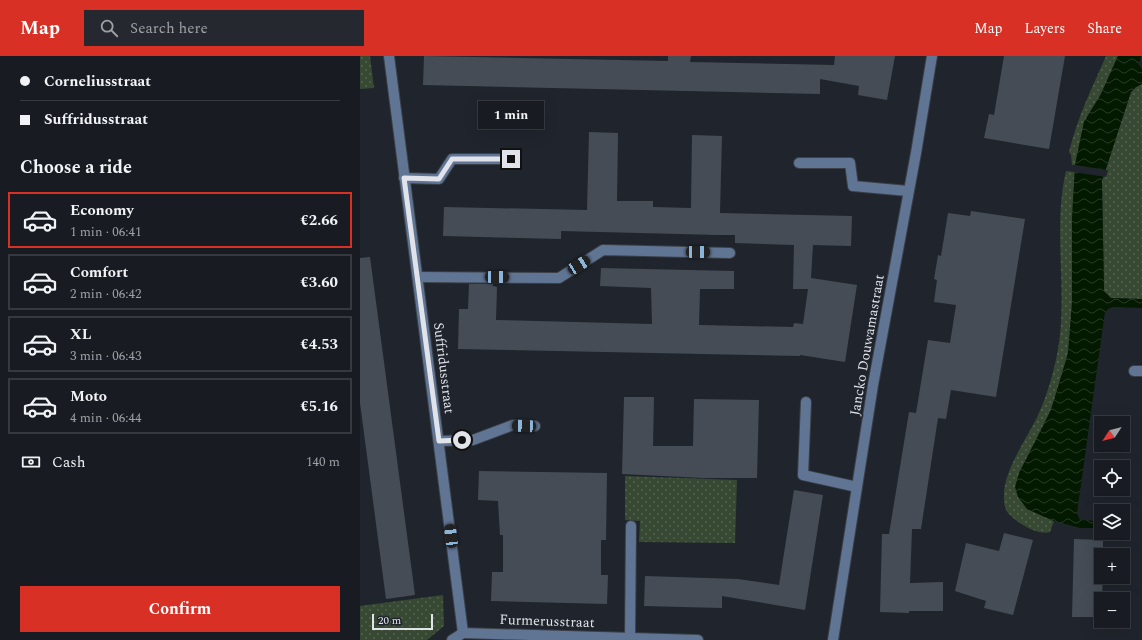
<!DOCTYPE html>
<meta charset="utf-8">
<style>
:root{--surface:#181c22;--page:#25292f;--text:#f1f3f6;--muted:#9fa1a5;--line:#363a40;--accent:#d93025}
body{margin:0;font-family:Spectral,serif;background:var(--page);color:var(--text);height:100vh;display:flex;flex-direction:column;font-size:15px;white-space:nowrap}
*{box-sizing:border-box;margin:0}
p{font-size:13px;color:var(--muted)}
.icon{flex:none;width:22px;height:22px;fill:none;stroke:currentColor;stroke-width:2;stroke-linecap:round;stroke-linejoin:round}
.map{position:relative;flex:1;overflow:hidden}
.drawer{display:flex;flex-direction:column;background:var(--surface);width:360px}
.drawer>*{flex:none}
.banner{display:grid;align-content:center;height:88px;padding:0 20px;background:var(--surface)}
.needle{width:26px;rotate:234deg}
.tools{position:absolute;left:734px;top:360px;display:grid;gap:8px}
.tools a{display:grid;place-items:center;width:36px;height:36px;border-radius:0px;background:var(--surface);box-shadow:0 4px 16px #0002,0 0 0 1px var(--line);font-size:20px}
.scale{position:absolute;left:12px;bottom:10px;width:61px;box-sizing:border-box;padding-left:4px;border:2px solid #e0e3e9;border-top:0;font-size:11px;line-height:14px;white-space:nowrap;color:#e0e3e9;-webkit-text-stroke:3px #20252d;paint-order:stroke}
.end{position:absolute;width:18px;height:18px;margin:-9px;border:5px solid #e0e3e9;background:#111;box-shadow:0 0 0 2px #111}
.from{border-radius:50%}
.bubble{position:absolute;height:28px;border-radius:0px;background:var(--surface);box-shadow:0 4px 16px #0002,0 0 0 1px var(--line);font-size:13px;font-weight:700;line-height:28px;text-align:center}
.car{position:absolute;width:12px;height:24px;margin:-12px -6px;border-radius:5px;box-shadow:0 0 3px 1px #0007;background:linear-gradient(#222 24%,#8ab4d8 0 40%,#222 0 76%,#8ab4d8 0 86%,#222 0)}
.banner b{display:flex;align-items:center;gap:14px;height:38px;font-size:15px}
.banner b+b{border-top:1px solid var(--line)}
.banner i{width:10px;height:10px;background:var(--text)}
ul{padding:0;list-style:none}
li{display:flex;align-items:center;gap:12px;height:56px;margin:0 8px 6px;padding:0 12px;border:2px solid var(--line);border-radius:0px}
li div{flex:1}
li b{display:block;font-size:15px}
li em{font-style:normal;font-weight:700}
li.on{border-color:var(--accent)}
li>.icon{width:36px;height:36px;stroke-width:1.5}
h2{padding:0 20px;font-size:18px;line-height:48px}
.pay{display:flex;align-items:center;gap:10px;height:44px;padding:0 20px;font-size:15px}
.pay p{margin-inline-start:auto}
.button{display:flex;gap:8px;margin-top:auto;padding:8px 20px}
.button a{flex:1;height:46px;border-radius:0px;background:var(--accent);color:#fff;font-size:16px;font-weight:700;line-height:46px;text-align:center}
header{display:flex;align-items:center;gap:24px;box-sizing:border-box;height:56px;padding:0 20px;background:var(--accent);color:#fff}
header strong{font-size:19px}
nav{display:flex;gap:22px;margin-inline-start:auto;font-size:14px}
.search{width:280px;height:36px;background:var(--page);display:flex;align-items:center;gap:10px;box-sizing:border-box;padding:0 14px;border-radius:0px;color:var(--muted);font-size:15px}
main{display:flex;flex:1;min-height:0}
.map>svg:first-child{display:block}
.grass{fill:url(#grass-dots)}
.water{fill:url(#water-waves)}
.pier{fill:#20252d}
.building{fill:#464c55}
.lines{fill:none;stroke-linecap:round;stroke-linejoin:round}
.minor-casing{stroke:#3b4047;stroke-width:12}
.minor{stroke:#607493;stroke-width:10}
.route{stroke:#e0e3e9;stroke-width:5}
.labels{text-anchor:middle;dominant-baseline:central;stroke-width:3.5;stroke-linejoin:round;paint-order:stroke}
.street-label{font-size:14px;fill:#e0e3e9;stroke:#20252d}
</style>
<header>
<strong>Map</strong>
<div class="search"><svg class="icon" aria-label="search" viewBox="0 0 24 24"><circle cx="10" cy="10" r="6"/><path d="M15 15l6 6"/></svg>Search here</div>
<nav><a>Map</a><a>Layers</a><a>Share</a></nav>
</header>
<main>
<section class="drawer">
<div class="banner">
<b><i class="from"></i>Corneliusstraat</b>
<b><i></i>Suffridusstraat</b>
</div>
<h2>Choose a ride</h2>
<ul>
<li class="on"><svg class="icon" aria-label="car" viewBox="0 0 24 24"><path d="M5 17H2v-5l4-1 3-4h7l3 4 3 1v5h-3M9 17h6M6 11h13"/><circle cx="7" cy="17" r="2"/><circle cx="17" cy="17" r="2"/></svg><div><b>Economy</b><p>1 min · 06:41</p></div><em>€2.66</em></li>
<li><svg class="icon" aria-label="car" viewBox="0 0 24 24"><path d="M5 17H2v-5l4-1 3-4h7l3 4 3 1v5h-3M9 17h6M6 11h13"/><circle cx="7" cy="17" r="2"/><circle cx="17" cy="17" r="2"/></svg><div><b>Comfort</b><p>2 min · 06:42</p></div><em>€3.60</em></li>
<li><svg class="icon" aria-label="car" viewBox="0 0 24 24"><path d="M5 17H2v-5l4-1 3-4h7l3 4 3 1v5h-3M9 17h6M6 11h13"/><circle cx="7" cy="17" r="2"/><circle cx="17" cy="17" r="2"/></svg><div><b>XL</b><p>3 min · 06:43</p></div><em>€4.53</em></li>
<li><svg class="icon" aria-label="car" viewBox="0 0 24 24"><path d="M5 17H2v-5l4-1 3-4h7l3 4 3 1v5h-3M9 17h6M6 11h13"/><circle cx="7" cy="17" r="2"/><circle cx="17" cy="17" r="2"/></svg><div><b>Moto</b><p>4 min · 06:44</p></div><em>€5.16</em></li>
</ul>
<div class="pay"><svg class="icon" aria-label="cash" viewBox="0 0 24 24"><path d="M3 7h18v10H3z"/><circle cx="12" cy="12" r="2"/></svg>Cash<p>140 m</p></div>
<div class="button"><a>Confirm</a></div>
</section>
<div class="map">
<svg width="782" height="584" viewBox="0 0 782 584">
<defs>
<pattern id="grass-dots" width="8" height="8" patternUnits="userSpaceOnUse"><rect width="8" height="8" fill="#374933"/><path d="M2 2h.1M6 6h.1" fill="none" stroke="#546351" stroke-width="1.8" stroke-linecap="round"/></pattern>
<pattern id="water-waves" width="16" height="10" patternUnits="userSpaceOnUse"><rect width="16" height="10" fill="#031900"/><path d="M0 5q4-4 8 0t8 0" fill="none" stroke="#273a25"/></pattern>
</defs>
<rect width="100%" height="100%" fill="#20252d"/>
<!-- grass -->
<g class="grass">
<polygon points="0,0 10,0 14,32 0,33"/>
<path d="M746,0h12l-17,38 -17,28 -9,43h-3l-1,-10 -2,-3c8,-34 23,-64 37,-96z"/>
<polygon points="782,28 782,243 750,242 744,235 742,125 771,36 776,31"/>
<path d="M706,115l9,1c-4,60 2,121 -7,180 -7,41 -28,85 -49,121l8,36 27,12 -4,11c-12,4 -34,-10 -42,-19 -3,-4 -4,-9 -4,-14 -2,-28 24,-61 35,-86 8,-18 14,-39 18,-58 12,-61 -5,-124 9,-184z"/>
<polygon points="265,420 377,424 375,487 279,486 280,465 265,464"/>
<polygon points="83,539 84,570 67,584 0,584 0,550"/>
</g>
<!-- water -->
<polygon class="water" points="758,0 781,0 779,9 782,13 782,28 776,31 771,36 742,125 744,235 751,242 782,243 782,252 753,251 748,253 745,256 717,457 720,464 741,465 741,472 720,472 694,465 667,453 658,441 655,431 659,417 691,354 708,297 712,246 712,161 715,109 724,66 741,38"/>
<!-- pier -->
<polygon class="pier" points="713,109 715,109 748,114 746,121 713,116"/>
<!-- building -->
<g class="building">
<polygon points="64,0 308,5 308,0 331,0 330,6 474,9 475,0 535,0 527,44 498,39 499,30 460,23 460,38 63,29"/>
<polygon points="644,0 705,0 689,93 624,82 629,58 634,59"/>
<polygon points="229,76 258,77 257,145 293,145 293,151 331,152 332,79 362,80 360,157 492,160 491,190 453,189 451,222 497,229 485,306 440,299 440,300 98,293 99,253 108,253 109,228 133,228 133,230 137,231 136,264 292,268 291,232 240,230 241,212 374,215 374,233 340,233 339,269 433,271 434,267 443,268 448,233 433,233 434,189 375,187 375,179 358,179 201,175 201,183 83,180 84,151 227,154"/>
<polygon points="611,155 665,163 636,341 591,334 586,363 578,362 561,473 552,473 550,527 583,526 583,555 549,555 549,557 520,556 522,478 529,478 549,356 556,357 568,284 590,287 596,249 574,246 577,224 574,223 578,199 581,200 588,157 610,160"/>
<polygon points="10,201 55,539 26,543 0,347 0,202"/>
<polygon points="264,341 294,341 293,390 333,390 334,343 399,344 397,422 343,422 262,418"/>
<polygon points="119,415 247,417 246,484 241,484 241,519 248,519 247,548 131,545 132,516 143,516 143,479 140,479 138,445 118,444"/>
<polygon points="434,434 463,439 445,554 362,540 362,552 284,550 285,520 378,523 419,529"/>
<polygon points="644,477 673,484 653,559 624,552 626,545 595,535 606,487 639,495"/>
<polygon points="714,483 743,484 743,499 741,499 741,521 743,521 741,561 712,561"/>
</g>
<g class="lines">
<defs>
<g id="minor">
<polyline points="29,0 103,577"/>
<polyline points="439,107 490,107 493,130 548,135"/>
<polyline points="44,122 79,123 92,103 151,103"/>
<polyline points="58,221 199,222 243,194 370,197"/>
<polyline points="774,315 782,315"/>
<polyline points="446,346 443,419 497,431"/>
<polyline points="79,385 113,384 153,369 175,370"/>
<polyline points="103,577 338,584"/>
<polyline points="270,581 271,470"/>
<polyline points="92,584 103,577"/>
<polyline points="473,584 513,329 556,97 572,0"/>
</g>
</defs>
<!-- minor casing -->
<use href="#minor" class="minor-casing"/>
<!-- minor -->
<use href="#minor" class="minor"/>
</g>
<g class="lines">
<!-- route -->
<polyline class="route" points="102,384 79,385 44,122 79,123 92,103 151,103"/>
</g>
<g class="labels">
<!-- street labels -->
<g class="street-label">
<text transform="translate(507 289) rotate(-80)">Jancko Douwamastraat</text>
<text transform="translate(84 312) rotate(83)">Suffridusstraat</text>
<text transform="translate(187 565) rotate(2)">Furmerusstraat</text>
</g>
</g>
</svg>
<div class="tools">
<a><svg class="needle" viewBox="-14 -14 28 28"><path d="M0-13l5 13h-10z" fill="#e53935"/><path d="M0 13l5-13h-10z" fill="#9fa1a5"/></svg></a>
<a><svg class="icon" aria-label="locate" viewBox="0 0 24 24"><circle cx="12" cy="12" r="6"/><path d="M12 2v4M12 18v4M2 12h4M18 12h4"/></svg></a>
<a><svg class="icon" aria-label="layers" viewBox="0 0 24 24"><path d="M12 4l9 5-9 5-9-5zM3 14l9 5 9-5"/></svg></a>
<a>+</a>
<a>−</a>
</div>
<div class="scale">20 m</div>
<i class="end from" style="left:102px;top:384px"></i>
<i class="end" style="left:151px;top:103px"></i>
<div class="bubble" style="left:118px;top:45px;width:66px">1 min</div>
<i class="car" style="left:338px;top:196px;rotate:91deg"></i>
<i class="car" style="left:219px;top:209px;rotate:58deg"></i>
<i class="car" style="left:137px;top:221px;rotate:91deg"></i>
<i class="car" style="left:164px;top:370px;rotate:272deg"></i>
<i class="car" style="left:91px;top:480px;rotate:353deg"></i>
</div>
</main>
